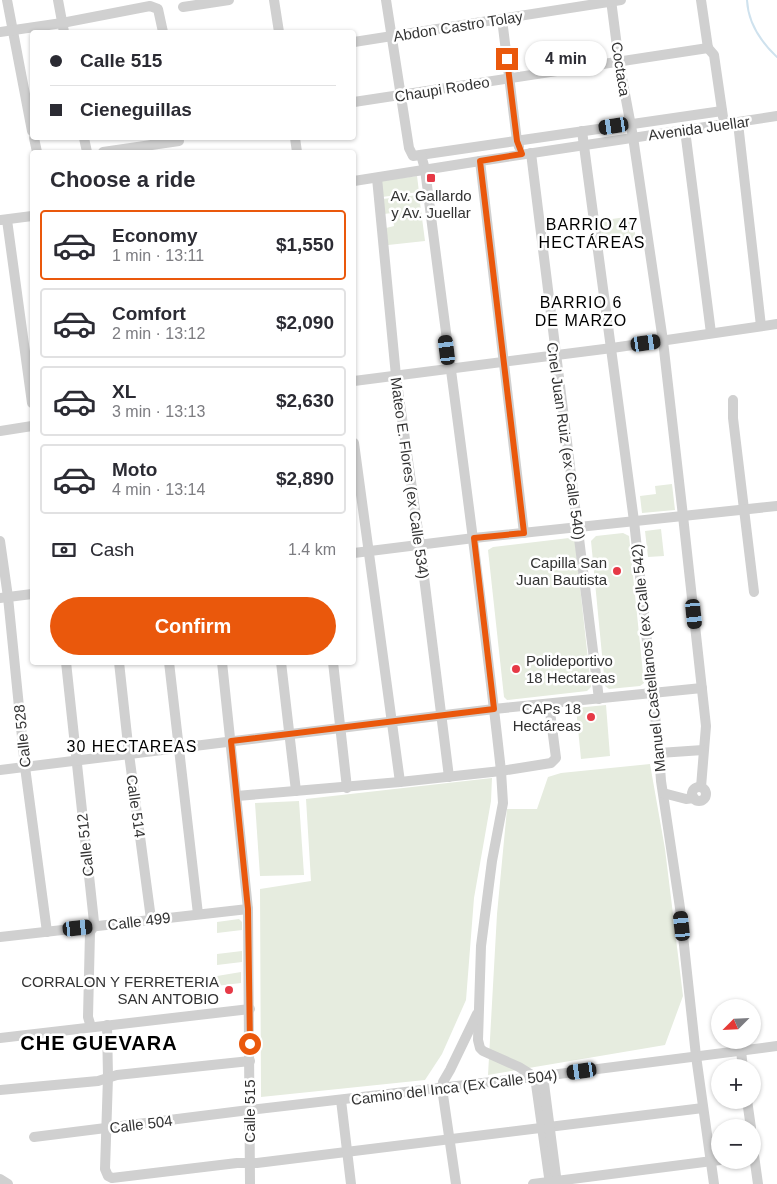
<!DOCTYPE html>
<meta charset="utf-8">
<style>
:root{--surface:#fff;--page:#f2f2f3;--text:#2b2b33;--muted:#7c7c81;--line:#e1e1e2;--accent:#ea580c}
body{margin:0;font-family:Helvetica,sans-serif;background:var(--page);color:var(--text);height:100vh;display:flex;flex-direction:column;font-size:19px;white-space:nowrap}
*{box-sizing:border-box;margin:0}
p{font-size:16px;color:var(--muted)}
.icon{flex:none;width:28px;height:28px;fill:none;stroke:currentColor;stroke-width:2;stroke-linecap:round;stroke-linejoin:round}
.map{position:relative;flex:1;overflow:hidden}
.sheet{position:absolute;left:30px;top:150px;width:326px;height:515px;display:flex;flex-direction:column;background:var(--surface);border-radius:5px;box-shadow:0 1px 4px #0004}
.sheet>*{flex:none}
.guide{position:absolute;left:30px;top:30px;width:326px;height:110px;border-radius:5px;box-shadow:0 1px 4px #0004;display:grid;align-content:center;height:110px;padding:0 20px;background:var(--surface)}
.needle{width:32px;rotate:246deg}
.tools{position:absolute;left:711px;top:999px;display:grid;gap:10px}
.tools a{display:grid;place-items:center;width:50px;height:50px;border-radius:50%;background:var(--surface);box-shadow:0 1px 4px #0004;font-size:25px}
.end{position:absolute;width:22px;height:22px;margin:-11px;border:6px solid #ea580c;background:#fff;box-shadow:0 0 0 2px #fff}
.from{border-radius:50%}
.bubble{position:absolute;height:35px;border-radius:18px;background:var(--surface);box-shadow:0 1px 4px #0004;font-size:16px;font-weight:700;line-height:35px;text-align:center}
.car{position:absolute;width:15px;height:30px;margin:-15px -8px;border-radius:6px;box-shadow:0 0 4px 1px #0007;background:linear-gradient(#222 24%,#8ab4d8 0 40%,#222 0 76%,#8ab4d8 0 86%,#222 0)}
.guide b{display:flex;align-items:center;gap:18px;height:48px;font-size:19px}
.guide b+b{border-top:1px solid var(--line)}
.guide i{width:12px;height:12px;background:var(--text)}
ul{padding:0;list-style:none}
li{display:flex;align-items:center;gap:15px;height:70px;margin:0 10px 8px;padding:0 10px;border:2px solid var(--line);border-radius:5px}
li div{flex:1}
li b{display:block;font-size:19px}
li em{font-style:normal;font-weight:700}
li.selected{border-color:var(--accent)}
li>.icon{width:45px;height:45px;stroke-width:1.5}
h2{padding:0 20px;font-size:22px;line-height:60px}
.pay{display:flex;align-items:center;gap:12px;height:55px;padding:0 20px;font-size:19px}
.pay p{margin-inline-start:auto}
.action{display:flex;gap:10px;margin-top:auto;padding:10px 20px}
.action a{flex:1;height:58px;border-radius:30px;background:var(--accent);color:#fff;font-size:20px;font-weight:700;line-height:58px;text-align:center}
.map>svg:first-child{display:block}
.green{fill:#e6ecdf}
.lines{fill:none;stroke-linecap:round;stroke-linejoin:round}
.stream{stroke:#cfe2ee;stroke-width:2}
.minor{stroke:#d0d0d0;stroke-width:10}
.route{stroke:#ea580c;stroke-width:6}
.poi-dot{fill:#e63946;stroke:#fff;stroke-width:2}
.labels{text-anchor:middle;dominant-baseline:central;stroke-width:5;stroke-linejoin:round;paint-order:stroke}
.street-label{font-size:15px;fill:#333;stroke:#fff}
.poi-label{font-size:15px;fill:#333;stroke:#fff;text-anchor:end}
.neighbourhood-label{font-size:16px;letter-spacing:1px;fill:#000;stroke:#fff}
.district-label{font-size:20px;font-weight:bold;letter-spacing:1px;fill:#000;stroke:#fff}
</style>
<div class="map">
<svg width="777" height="1184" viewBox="0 0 777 1184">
<rect width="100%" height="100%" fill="#fff"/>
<!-- green -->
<g class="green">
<polygon points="417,176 419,192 382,197 380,181"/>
<polygon points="419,195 425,241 388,245 386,228 394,226 392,213 384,214 382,199"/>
<polygon points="633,216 636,242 601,245 598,221"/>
<polygon points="672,484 675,510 642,513 640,496 656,494 655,486"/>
<polygon points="661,529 664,556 648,557 645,531"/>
<polygon points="623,533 629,536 644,683 640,686 609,689 605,686 591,541 596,536"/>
<polygon points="569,538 575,541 591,687 587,691 507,700 504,697 488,550 493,547"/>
<polygon points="606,705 610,756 581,759 576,708"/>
<polygon points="650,764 665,849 683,996 665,1045 488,1075 497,914 507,809 537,809 548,777 561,773"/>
<polygon points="492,778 491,801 474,898 466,1000 442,1054 425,1080 261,1097 260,889 311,881 306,799"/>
<polygon points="299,801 304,875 260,876 255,803"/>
<polygon points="239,919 242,922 242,930 217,933 217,922"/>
<polygon points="242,951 242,962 217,965 217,954"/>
<polygon points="241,972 241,983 216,986 217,976"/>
</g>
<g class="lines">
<!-- stream -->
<path class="stream" d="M747,0c1,22 14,42 30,57"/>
<!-- minor -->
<g class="minor">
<polyline points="7,0 32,131"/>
<polyline points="58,0 64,32"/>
<polyline points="274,0 279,32"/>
<polyline points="386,0 409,148 413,156 722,111"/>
<polyline points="611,0 619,62 633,137 663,341 683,516 706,726 701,787"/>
<polyline points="701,0 708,48"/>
<polyline points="183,7 229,0"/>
<polyline points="502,19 517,141 519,147"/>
<polyline points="0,32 62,23 150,6 158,9 163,32"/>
<polyline points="354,42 621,0"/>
<polyline points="708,48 714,55 723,117"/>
<polyline points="354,102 708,48"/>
<polyline points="738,123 761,326"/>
<polyline points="685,130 711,333"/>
<polyline points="582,131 634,521 659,753 661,781 680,908 696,1056 714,1184"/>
<polyline points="34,138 37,152"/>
<polyline points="84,138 87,152"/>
<polyline points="295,138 297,152"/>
<polyline points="103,152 179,141"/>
<polyline points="531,153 599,699"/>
<path d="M421,155l4,14c25,201 54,401 76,602l2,32 -11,58 -11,85 -3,94 2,8 3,3 36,16 16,10 15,107"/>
<polyline points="480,161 524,533"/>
<polyline points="377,178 396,376 420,545 449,777"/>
<polyline points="354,181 480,161 777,116"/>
<polyline points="1,220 32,216"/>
<polyline points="7,220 32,403"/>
<polyline points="354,381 612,348 777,324"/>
<polyline points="733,400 733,418 754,592"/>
<polyline points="0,431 32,426"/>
<polyline points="354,443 400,782"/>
<polyline points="0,541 8,597 25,767 47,932"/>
<polyline points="354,553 474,538 777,506"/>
<polyline points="0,598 32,594"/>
<polyline points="66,662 94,922 94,926 90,932 88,1017 91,1027"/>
<polyline points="119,662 129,754 151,919"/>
<polyline points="169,662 198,914"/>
<polyline points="222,662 248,909 250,1184"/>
<polyline points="281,662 296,791"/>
<polyline points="333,662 347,788"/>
<polyline points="659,753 703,750"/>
<polyline points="0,770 494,709 702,688"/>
<circle cx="699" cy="794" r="7"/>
<polyline points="663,793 686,799 694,798"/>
<polyline points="237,796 400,782 501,771 551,763 556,758 549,704"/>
<polyline points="0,937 248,909"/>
<polyline points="107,1025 108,1077 105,1169 108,1176 112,1178 237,1163 257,1163 703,1108"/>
<polyline points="0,1038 250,1009"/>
<polyline points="741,1051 743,1068"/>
<polyline points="543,1076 557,1184"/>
<polyline points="0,1090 98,1081 117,1075 250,1061"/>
<polyline points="341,1100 351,1184"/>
<polyline points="747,1100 751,1128"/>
<polyline points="34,1137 249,1110 543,1076 777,1046"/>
<polyline points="752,1141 758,1184"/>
<polyline points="0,1179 8,1184"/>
<polyline points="456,1184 442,1088 443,1082 450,1070 477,1014"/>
<polyline points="533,1184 720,1160"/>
</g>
</g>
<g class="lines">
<!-- route -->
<polyline class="route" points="250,1044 248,909 231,741 494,709 474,538 524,533 480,161 522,154 517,141 507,59"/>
</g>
<!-- markers -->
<g class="poi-dot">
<rect x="426" y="173" width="10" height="10" rx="2.5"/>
<circle cx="617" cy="571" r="5"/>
<circle cx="516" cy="669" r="5"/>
<circle cx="591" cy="717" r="5"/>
<circle cx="229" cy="990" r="5"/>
</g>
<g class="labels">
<!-- street labels -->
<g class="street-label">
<text transform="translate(458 26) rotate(-9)">Abdon Castro Tolay</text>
<text transform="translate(621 69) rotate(81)">Coctaca</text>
<text transform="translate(442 89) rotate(-9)">Chaupi Rodeo</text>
<text transform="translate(699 128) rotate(-8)">Avenida Juellar</text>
<text transform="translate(566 441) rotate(82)">Cnel Juan Ruiz (ex Calle 540)</text>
<text transform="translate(410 478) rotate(82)">Mateo E. Flores (ex Calle 534)</text>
<text transform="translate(648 658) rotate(-96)">Manuel Castellanos (ex Calle 542)</text>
<text transform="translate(22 736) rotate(-96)">Calle 528</text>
<text transform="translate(136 806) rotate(82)">Calle 514</text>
<text transform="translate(85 845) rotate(-96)">Calle 512</text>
<text transform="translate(139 921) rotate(-7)">Calle 499</text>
<text transform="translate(454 1087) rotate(-7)">Camino del Inca (Ex Calle 504)</text>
<text transform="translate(249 1111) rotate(-90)">Calle 515</text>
<text transform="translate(141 1124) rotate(-7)">Calle 504</text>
</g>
<!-- poi labels -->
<g class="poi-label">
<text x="431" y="195" text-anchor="middle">Av. Gallardo<tspan x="431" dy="17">y Av. Juellar</tspan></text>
<text x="607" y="562">Capilla San<tspan x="607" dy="17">Juan Bautista</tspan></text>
<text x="526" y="660" text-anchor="start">Polideportivo<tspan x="526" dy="17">18 Hectareas</tspan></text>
<text x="581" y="708">CAPs 18<tspan x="581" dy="17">Hectáreas</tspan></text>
<text x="219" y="981">CORRALON Y FERRETERIA<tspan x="219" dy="17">SAN ANTOBIO</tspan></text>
</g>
<!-- neighbourhood labels -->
<g class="neighbourhood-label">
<text x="592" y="224">BARRIO 47<tspan x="592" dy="18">HECTÁREAS</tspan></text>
<text x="581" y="302">BARRIO 6<tspan x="581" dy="18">DE MARZO</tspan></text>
<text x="132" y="746">30 HECTAREAS</text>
</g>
<!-- district labels -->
<g class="district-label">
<text x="99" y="1043">CHE GUEVARA</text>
</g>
</g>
</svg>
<div class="tools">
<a><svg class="needle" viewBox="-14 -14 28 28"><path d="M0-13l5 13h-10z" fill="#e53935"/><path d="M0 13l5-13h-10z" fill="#7c7c81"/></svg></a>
<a>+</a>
<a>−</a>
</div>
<i class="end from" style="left:250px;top:1044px"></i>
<i class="end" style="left:507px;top:59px"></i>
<div class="bubble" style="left:525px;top:41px;width:82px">4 min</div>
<i class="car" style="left:614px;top:126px;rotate:261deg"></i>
<i class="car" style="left:646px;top:343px;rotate:82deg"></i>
<i class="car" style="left:447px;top:350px;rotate:353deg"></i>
<i class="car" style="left:694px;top:614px;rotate:174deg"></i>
<i class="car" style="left:682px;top:926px;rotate:354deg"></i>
<i class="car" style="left:78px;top:928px;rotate:84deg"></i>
<i class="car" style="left:582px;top:1071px;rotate:262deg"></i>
<div class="guide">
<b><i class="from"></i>Calle 515</b>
<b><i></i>Cieneguillas</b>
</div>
<section class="sheet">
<h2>Choose a ride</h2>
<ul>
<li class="selected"><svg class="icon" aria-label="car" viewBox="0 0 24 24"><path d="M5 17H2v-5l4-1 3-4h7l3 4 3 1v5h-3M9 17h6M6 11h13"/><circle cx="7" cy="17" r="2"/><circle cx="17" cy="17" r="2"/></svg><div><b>Economy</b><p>1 min · 13:11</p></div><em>$1,550</em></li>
<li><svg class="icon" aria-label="car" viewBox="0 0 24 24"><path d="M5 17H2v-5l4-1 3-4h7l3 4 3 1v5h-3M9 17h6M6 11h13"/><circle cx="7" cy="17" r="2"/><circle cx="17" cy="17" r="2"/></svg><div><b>Comfort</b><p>2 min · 13:12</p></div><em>$2,090</em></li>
<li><svg class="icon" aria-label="car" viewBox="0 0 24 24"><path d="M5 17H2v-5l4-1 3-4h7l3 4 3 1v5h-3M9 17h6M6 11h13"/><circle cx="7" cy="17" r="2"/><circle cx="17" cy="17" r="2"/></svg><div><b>XL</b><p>3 min · 13:13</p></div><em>$2,630</em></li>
<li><svg class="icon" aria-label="car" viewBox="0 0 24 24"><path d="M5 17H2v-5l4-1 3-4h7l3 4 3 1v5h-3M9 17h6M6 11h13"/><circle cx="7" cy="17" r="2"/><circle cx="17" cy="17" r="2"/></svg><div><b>Moto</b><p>4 min · 13:14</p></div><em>$2,890</em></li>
</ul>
<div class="pay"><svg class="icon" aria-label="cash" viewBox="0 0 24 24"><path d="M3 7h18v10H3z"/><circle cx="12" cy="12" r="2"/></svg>Cash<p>1.4 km</p></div>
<div class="action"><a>Confirm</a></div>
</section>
</div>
